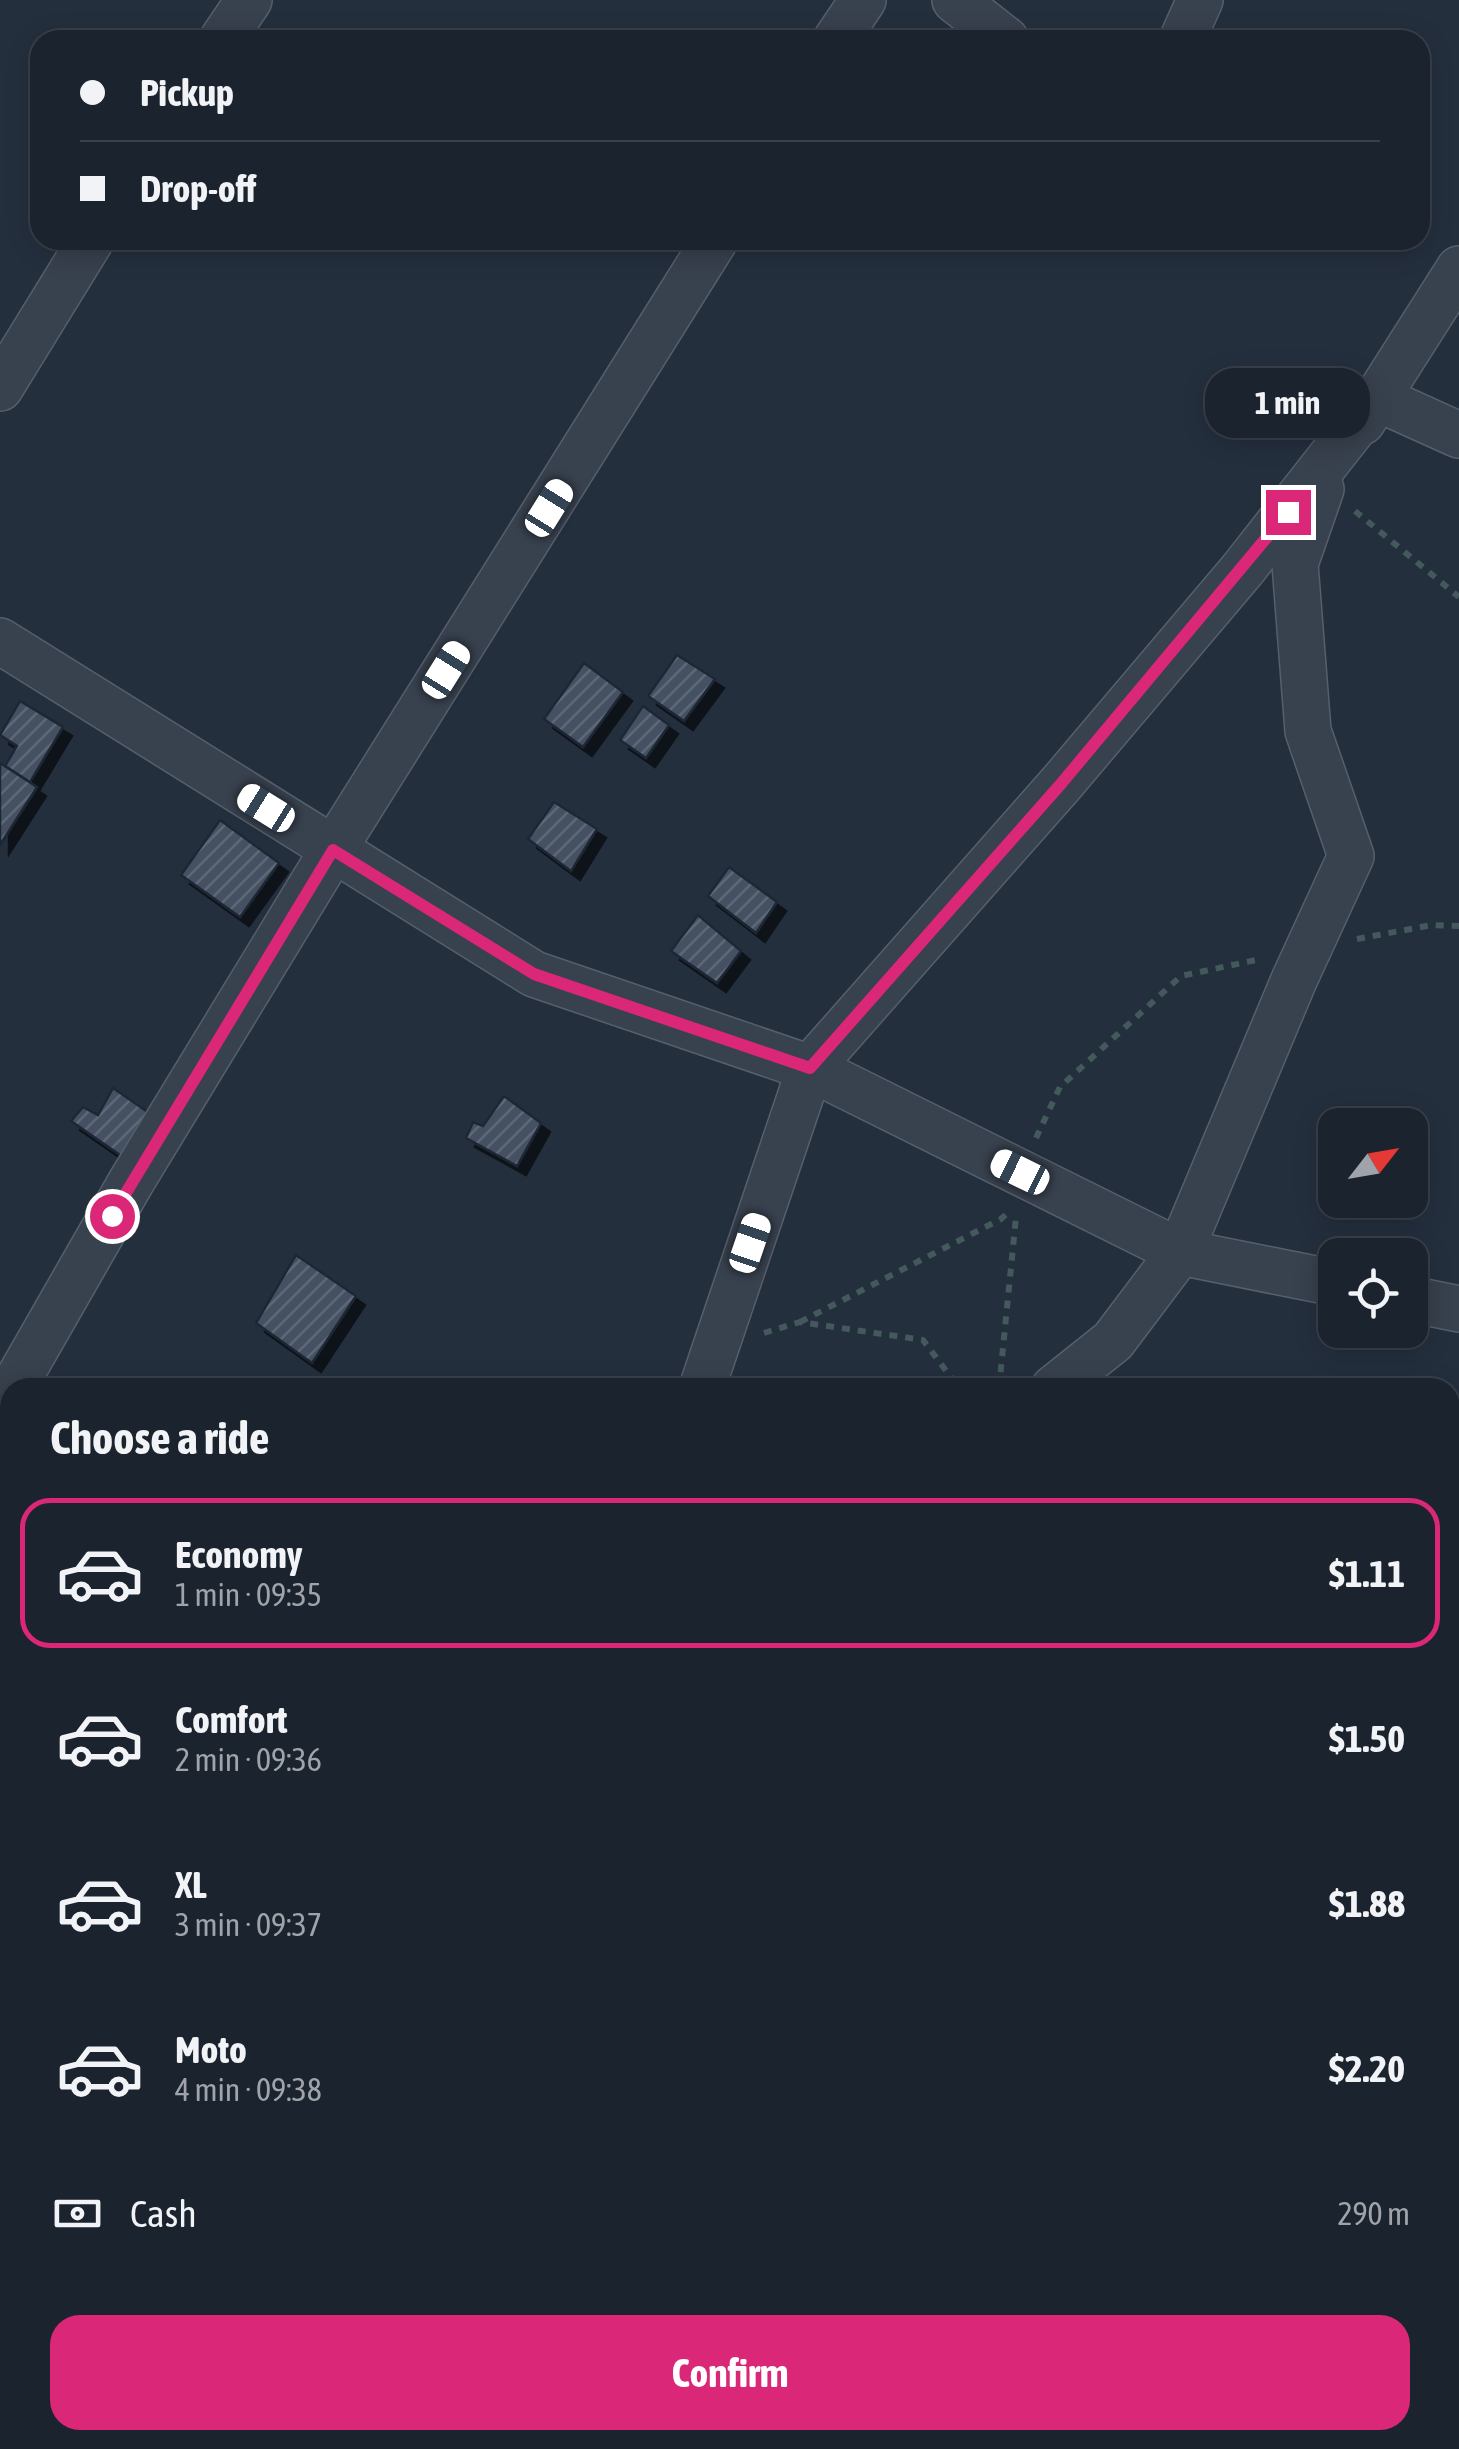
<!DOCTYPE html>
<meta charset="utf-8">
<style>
:root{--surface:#1b232e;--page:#242b36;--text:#f1f3f6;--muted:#a0a4aa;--line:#39404a;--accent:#db2777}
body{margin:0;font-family:"Asap Condensed",sans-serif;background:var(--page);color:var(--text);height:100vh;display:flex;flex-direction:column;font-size:38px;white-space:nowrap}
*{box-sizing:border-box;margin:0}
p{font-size:32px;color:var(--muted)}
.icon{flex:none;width:55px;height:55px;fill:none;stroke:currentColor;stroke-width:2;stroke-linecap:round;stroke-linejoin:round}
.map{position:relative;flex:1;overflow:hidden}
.sheet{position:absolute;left:0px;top:1378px;width:1460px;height:1072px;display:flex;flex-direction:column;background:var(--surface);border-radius:30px 30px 0 0;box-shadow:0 5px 25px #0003,0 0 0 2px var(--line)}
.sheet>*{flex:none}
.guide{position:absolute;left:30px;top:30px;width:1400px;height:220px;border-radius:30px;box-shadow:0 5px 25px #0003,0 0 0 2px var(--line);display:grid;align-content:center;height:220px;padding:0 50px;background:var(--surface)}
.needle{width:65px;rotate:59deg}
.fabs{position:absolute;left:1318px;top:1108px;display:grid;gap:20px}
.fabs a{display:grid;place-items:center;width:110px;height:110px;border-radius:20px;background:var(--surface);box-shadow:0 5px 25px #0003,0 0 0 2px var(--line);font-size:50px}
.end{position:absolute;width:45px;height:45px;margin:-22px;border:12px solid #db2777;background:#fff;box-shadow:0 0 0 5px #fff}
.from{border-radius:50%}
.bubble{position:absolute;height:70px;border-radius:30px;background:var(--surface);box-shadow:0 5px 25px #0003,0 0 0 2px var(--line);font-size:32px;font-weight:700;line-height:70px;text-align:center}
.car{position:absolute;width:30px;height:60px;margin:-30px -15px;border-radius:12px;box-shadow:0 0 8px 2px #0007;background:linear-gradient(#fff 24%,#345 0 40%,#fff 0 76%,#345 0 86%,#fff 0)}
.guide b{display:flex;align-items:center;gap:35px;height:95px;font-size:38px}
.guide b+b{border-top:2px solid var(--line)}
.guide i{width:25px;height:25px;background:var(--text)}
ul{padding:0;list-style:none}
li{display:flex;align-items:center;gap:30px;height:150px;margin:0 20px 15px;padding:0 30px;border:5px solid transparent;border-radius:30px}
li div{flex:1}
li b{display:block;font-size:38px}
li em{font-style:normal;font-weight:700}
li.on{border-color:var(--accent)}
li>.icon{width:90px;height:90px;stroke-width:1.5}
h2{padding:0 50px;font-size:45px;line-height:120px}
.pay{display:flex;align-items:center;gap:25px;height:110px;padding:0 50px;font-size:38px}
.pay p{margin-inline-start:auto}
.button{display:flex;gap:20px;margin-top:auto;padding:20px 50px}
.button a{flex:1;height:115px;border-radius:30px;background:var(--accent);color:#fff;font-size:40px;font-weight:700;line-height:115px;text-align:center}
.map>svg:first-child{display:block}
.building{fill:url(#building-hatch);stroke:#1f2835;stroke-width:2.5;filter:url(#shadow)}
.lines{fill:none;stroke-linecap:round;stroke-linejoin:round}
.street-casing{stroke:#565f6c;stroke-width:48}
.path{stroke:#44595c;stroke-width:6;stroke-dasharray:8 8;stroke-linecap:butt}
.street{stroke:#38414e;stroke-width:45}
.route{stroke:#db2777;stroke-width:12}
</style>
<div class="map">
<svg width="1459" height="2449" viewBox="0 0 1459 2449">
<defs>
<pattern id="building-hatch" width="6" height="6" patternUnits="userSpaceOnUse" patternTransform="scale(2.5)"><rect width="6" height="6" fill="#455162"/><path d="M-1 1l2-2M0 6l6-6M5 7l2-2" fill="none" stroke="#5d6877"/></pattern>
<filter id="shadow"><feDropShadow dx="9" dy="9" stdDeviation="0" flood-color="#0009"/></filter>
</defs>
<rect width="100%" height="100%" fill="#242f3e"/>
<!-- building -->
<g class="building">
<polygon points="677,655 715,679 684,721 648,696"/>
<polygon points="584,663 623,692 583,747 544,719"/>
<polygon points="20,701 63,727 30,782 5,766 17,746 0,735"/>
<polygon points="643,706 669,725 646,758 620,740"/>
<polygon points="0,763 37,787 0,845"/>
<polygon points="554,802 597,829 571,871 528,839"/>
<polygon points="220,820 279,863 240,917 181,875"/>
<polygon points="729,867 777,902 756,933 708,896"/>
<polygon points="698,915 741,951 717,983 671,951"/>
<polygon points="113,1088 152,1115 123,1157 71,1121 83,1107 98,1115"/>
<polygon points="504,1096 541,1123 517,1166 466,1138 473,1122 483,1126"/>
<polygon points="296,1255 356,1296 312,1363 256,1323"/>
</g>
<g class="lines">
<defs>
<g id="street">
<polyline points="955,0 1006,40"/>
<polyline points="222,40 249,0"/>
<polyline points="836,40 863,0"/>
<polyline points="1182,40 1200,0"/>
<polyline points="0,388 91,240"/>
<polyline points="1362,422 1377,398 1459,435"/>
<polyline points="0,641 534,974 810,1068 1180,1252 1335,1283"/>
<polyline points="1410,1299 1459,1309"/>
<polyline points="13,1388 131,1182 333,850 715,240"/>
<polyline points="702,1388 810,1068 1060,785 1243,569 1377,398 1459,269"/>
<polyline points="1054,1388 1113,1341 1180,1252 1294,980 1351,856 1308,731 1295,564 1321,489"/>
<polyline points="0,1474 10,1479"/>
<polyline points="382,2449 385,2440"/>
<polyline points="723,2449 724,2440"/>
</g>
</defs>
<!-- street casing -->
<use href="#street" class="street-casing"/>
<!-- path -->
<g class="path">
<polyline points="1355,511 1459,597"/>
<polyline points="1357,939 1432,925 1459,926"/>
<polyline points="1036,1138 1060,1087 1181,976 1256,960"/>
<polyline points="800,1322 1001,1219 1011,1210"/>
<polyline points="764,1333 800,1322 923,1340 959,1388"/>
<polyline points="999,1388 1016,1217"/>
</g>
<!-- street -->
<use href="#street" class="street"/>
</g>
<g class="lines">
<!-- route -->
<polyline class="route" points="112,1216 333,850 534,974 810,1068 1060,785 1288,512"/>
</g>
</svg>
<div class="fabs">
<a><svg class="needle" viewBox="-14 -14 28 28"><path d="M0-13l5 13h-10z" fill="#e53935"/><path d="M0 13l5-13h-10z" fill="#a0a4aa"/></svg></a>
<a><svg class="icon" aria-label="locate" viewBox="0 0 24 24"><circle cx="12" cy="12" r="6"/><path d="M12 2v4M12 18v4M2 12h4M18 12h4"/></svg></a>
</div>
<i class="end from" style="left:112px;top:1216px"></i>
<i class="end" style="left:1288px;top:512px"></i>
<div class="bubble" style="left:1205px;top:368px;width:165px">1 min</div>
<i class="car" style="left:549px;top:508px;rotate:32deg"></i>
<i class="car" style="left:446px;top:670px;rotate:32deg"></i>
<i class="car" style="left:266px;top:808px;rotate:302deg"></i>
<i class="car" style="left:1020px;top:1172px;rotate:296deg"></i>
<i class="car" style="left:750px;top:1243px;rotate:19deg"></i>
<div class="guide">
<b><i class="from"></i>Pickup</b>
<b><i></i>Drop-off</b>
</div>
<section class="sheet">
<h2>Choose a ride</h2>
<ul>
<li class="on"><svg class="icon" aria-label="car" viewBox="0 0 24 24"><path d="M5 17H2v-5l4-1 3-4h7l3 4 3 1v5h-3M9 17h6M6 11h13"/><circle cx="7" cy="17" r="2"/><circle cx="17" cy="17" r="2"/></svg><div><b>Economy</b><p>1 min · 09:35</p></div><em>$1.11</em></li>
<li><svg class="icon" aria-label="car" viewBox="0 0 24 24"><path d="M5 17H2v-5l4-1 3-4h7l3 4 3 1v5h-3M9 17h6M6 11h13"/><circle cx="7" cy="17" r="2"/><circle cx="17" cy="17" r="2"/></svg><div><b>Comfort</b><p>2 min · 09:36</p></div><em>$1.50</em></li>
<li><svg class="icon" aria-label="car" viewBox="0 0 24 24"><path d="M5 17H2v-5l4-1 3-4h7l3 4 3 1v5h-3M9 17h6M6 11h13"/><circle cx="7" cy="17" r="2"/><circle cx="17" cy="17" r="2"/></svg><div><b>XL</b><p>3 min · 09:37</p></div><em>$1.88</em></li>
<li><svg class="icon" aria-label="car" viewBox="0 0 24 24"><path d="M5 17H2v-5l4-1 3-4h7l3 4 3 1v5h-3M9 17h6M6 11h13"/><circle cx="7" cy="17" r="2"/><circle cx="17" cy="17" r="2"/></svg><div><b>Moto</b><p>4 min · 09:38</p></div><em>$2.20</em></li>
</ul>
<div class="pay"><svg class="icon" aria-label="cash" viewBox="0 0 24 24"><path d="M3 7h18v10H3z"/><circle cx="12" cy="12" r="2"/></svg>Cash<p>290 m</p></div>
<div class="button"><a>Confirm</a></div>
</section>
</div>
